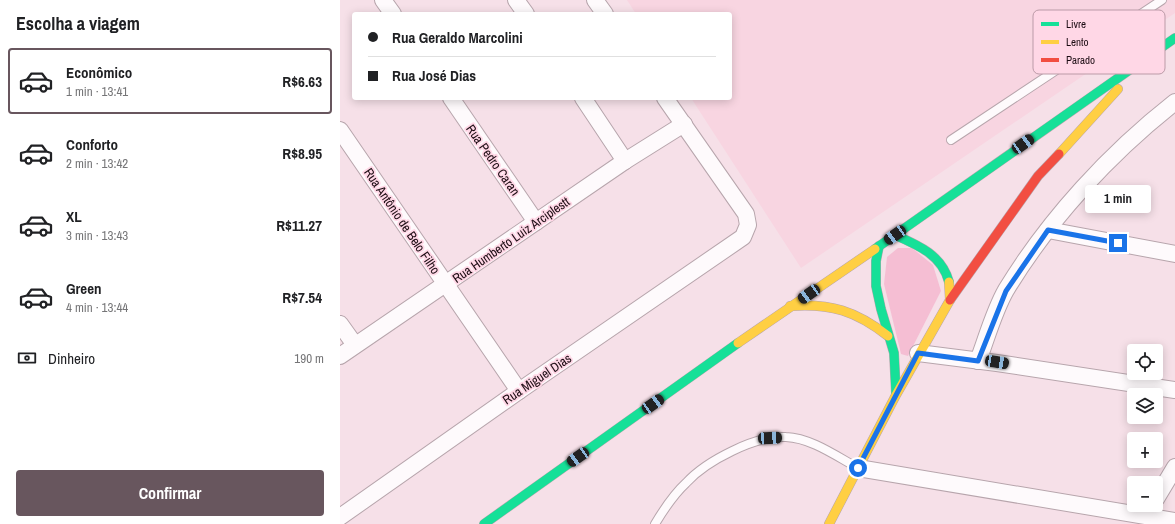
<!DOCTYPE html>
<html lang="pt">
<meta charset="utf-8">
<style>
:root{--surface:#fff;--page:#f6f6f6;--text:#202124;--muted:#757577;--line:#e0e0e0;--accent:#68565e}
body{margin:0;font-family:"Archivo Narrow",sans-serif;background:var(--page);color:var(--text);height:100vh;display:flex;flex-direction:column;font-size:15px;white-space:nowrap}
*{box-sizing:border-box;margin:0}
p{font-size:13px;color:var(--muted)}
.icon{flex:none;width:22px;height:22px;fill:none;stroke:currentColor;stroke-width:2;stroke-linecap:round;stroke-linejoin:round}
.map{position:relative;flex:1;overflow:hidden}
.drawer{display:flex;flex-direction:column;background:var(--surface);width:340px}
.drawer>*{flex:none}
.guide{position:absolute;left:12px;top:12px;width:380px;height:88px;border-radius:4px;box-shadow:0 2px 10px #0003;display:grid;align-content:center;height:88px;padding:0 16px;background:var(--surface)}
.buttons{position:absolute;left:787px;top:344px;display:grid;gap:8px}
.buttons a{display:grid;place-items:center;width:36px;height:36px;border-radius:4px;background:var(--surface);box-shadow:0 2px 10px #0003;font-size:20px}
.end{position:absolute;width:18px;height:18px;margin:-9px;border:5px solid #1a73e8;background:#fff;box-shadow:0 0 0 2px #fff}
.from{border-radius:50%}
.bubble{position:absolute;height:28px;border-radius:4px;background:var(--surface);box-shadow:0 2px 10px #0003;font-size:13px;font-weight:700;line-height:28px;text-align:center}
.car{position:absolute;width:12px;height:24px;margin:-12px -6px;border-radius:5px;box-shadow:0 0 3px 1px #0007;background:linear-gradient(#222 24%,#8ab4d8 0 40%,#222 0 76%,#8ab4d8 0 86%,#222 0)}
.guide b{display:flex;align-items:center;gap:14px;height:38px;font-size:15px}
.guide b+b{border-top:1px solid var(--line)}
.guide i{width:10px;height:10px;background:var(--text)}
ul{padding:0;list-style:none}
li{display:flex;align-items:center;gap:12px;height:66px;margin:0 8px 6px;padding:0 8px;border:2px solid transparent;border-radius:4px}
li div{flex:1}
li b{display:block;font-size:15px}
li em{font-style:normal;font-weight:700}
li.on{border-color:var(--accent)}
li>.icon{width:36px;height:36px;stroke-width:1.5}
h2{padding:0 16px;font-size:18px;line-height:48px}
.pay{display:flex;align-items:center;gap:10px;height:44px;padding:0 16px;font-size:15px}
.pay p{margin-inline-start:auto}
.primary-button{display:flex;gap:8px;margin-top:auto;padding:8px 16px}
.primary-button a{flex:1;height:46px;border-radius:4px;background:var(--accent);color:#fff;font-size:16px;font-weight:700;line-height:46px;text-align:center}
main{display:flex;flex:1;min-height:0}
.map>svg:first-child{display:block}
.built{fill:#f8d5e1}
.green{fill:#f5bed3}
.lines{fill:none;stroke-linecap:round;stroke-linejoin:round}
.lane-casing{stroke:#b7a5ac;stroke-width:10}
.street-casing{stroke:#b7a5ac;stroke-width:18}
.fast-casing{stroke:#b7a5ac;stroke-width:10}
.slow-casing{stroke:#b7a5ac;stroke-width:10}
.jam-casing{stroke:#b7a5ac;stroke-width:10}
.lane{stroke:#fefafc;stroke-width:8}
.street{stroke:#fefafc;stroke-width:16}
.fast{stroke:#16e098;stroke-width:9}
.slow{stroke:#ffcf43;stroke-width:9}
.jam{stroke:#f24e42;stroke-width:9}
.route{stroke:#1a73e8;stroke-width:5}
.labels{text-anchor:middle;dominant-baseline:central;stroke-width:3.5;stroke-linejoin:round;paint-order:stroke}
.street-label{font-size:13px;fill:#1c0c13;stroke:#ffd7e6}
.key{fill:#ffd7e6;stroke:#bb9aa7;stroke-width:1}
.key-label{font-size:11px;fill:#1c0c13}
</style>
<main>
<section class="drawer">
<h2>Escolha a viagem</h2>
<ul>
<li class="on"><svg class="icon" aria-label="car" viewBox="0 0 24 24"><path d="M5 17H2v-5l4-1 3-4h7l3 4 3 1v5h-3M9 17h6M6 11h13"/><circle cx="7" cy="17" r="2"/><circle cx="17" cy="17" r="2"/></svg><div><b>Econômico</b><p>1 min · 13:41</p></div><em>R$6.63</em></li>
<li><svg class="icon" aria-label="car" viewBox="0 0 24 24"><path d="M5 17H2v-5l4-1 3-4h7l3 4 3 1v5h-3M9 17h6M6 11h13"/><circle cx="7" cy="17" r="2"/><circle cx="17" cy="17" r="2"/></svg><div><b>Conforto</b><p>2 min · 13:42</p></div><em>R$8.95</em></li>
<li><svg class="icon" aria-label="car" viewBox="0 0 24 24"><path d="M5 17H2v-5l4-1 3-4h7l3 4 3 1v5h-3M9 17h6M6 11h13"/><circle cx="7" cy="17" r="2"/><circle cx="17" cy="17" r="2"/></svg><div><b>XL</b><p>3 min · 13:43</p></div><em>R$11.27</em></li>
<li><svg class="icon" aria-label="car" viewBox="0 0 24 24"><path d="M5 17H2v-5l4-1 3-4h7l3 4 3 1v5h-3M9 17h6M6 11h13"/><circle cx="7" cy="17" r="2"/><circle cx="17" cy="17" r="2"/></svg><div><b>Green</b><p>4 min · 13:44</p></div><em>R$7.54</em></li>
</ul>
<div class="pay"><svg class="icon" aria-label="cash" viewBox="0 0 24 24"><path d="M3 7h18v10H3z"/><circle cx="12" cy="12" r="2"/></svg>Dinheiro<p>190 m</p></div>
<div class="primary-button"><a>Confirmar</a></div>
</section>
<div class="map">
<svg width="835" height="524" viewBox="0 0 835 524">
<rect width="100%" height="100%" fill="#f6e0e8"/>
<!-- built -->
<polygon class="built" points="287,0 835,0 835,13 461,268 351,98 390,98 390,14 296,14"/>
<!-- green -->
<polygon class="green" points="558,248 572,248 593,265 601,291 568,356 561,354 544,284 547,257"/>
<g class="lines">
<defs>
<g id="lane">
<polyline points="611,140 822,0"/>
<path d="M315,524c9,-15 18,-29 31,-41 20,-22 70,-48 100,-46 25,1 50,19 72,31"/>
</g>
<g id="street">
<polyline points="43,0 53,14"/>
<polyline points="176,0 186,14"/>
<polyline points="255,0 265,14"/>
<polyline points="111,98 196,222"/>
<polyline points="243,98 285,161"/>
<polyline points="0,130 179,391"/>
<polyline points="708,230 835,254"/>
<polyline points="0,324 15,345"/>
<polyline points="578,353 657,363 835,390"/>
<polyline points="0,356 285,161 344,124"/>
<path d="M638,361c9,-24 16,-50 28,-71 43,-71 104,-137 169,-188"/>
<polyline points="518,468 835,521"/>
<polyline points="816,499 835,467"/>
<polyline points="0,517 179,391 403,237 408,225 406,214 325,98"/>
</g>
<g id="fast">
<path d="M555,235c23,10 47,20 54,47"/>
<polyline points="539,246 536,261 536,286 541,309 554,353 556,393"/>
<polyline points="535,249 835,38"/>
<polyline points="144,524 398,343"/>
</g>
<g id="slow">
<polyline points="719,154 778,89"/>
<path d="M450,306c41,-3 66,5 98,30"/>
<polyline points="398,343 535,249"/>
<polyline points="489,524 556,395 610,300 609,282"/>
</g>
<polyline id="jam" points="610,300 698,176 719,154"/>
</defs>
<!-- lane casing -->
<use href="#lane" class="lane-casing"/>
<!-- street casing -->
<use href="#street" class="street-casing"/>
<!-- fast casing -->
<use href="#fast" class="fast-casing"/>
<!-- slow casing -->
<use href="#slow" class="slow-casing"/>
<!-- jam casing -->
<use href="#jam" class="jam-casing"/>
<!-- lane -->
<use href="#lane" class="lane"/>
<!-- street -->
<use href="#street" class="street"/>
<!-- fast -->
<use href="#fast" class="fast"/>
<!-- slow -->
<use href="#slow" class="slow"/>
<!-- jam -->
<use href="#jam" class="jam"/>
</g>
<g class="lines">
<!-- route -->
<polyline class="route" points="518,468 578,353 638,361 666,291 708,230 778,243"/>
</g>
<g class="labels">
<!-- street labels -->
<g class="street-label">
<text transform="translate(153 160) rotate(55)">Rua Pedro Caran</text>
<text transform="translate(62 221) rotate(56)">Rua Antônio de Belo Filho</text>
<text transform="translate(171 240) rotate(-35)">Rua Humberto Luiz Arciplestt</text>
<text transform="translate(197 379) rotate(-34)">Rua Miguel Dias</text>
</g>
</g>
<!-- legend -->
<rect x="693" y="10" width="132" height="64" rx="6" class="key"/>
<rect x="701" y="22" width="18" height="4" fill="#16e098"/>
<rect x="701" y="40" width="18" height="4" fill="#ffcf43"/>
<rect x="701" y="58" width="18" height="4" fill="#f24e42"/>
<g class="key-label">
<text x="726" y="28">Livre</text>
<text x="726" y="46">Lento</text>
<text x="726" y="64">Parado</text>
</g>
</svg>
<div class="buttons">
<a><svg class="icon" aria-label="locate" viewBox="0 0 24 24"><circle cx="12" cy="12" r="6"/><path d="M12 2v4M12 18v4M2 12h4M18 12h4"/></svg></a>
<a><svg class="icon" aria-label="layers" viewBox="0 0 24 24"><path d="M12 4l9 5-9 5-9-5zM3 14l9 5 9-5"/></svg></a>
<a>+</a>
<a>−</a>
</div>
<i class="end from" style="left:518px;top:468px"></i>
<i class="end" style="left:778px;top:243px"></i>
<div class="bubble" style="left:745px;top:185px;width:66px">1 min</div>
<i class="car" style="left:683px;top:144px;rotate:55deg"></i>
<i class="car" style="left:555px;top:235px;rotate:235deg"></i>
<i class="car" style="left:469px;top:294px;rotate:235deg"></i>
<i class="car" style="left:657px;top:362px;rotate:99deg"></i>
<i class="car" style="left:313px;top:404px;rotate:55deg"></i>
<i class="car" style="left:430px;top:438px;rotate:87deg"></i>
<i class="car" style="left:238px;top:457px;rotate:235deg"></i>
<div class="guide">
<b><i class="from"></i>Rua Geraldo Marcolini</b>
<b><i></i>Rua José Dias</b>
</div>
</div>
</main>
